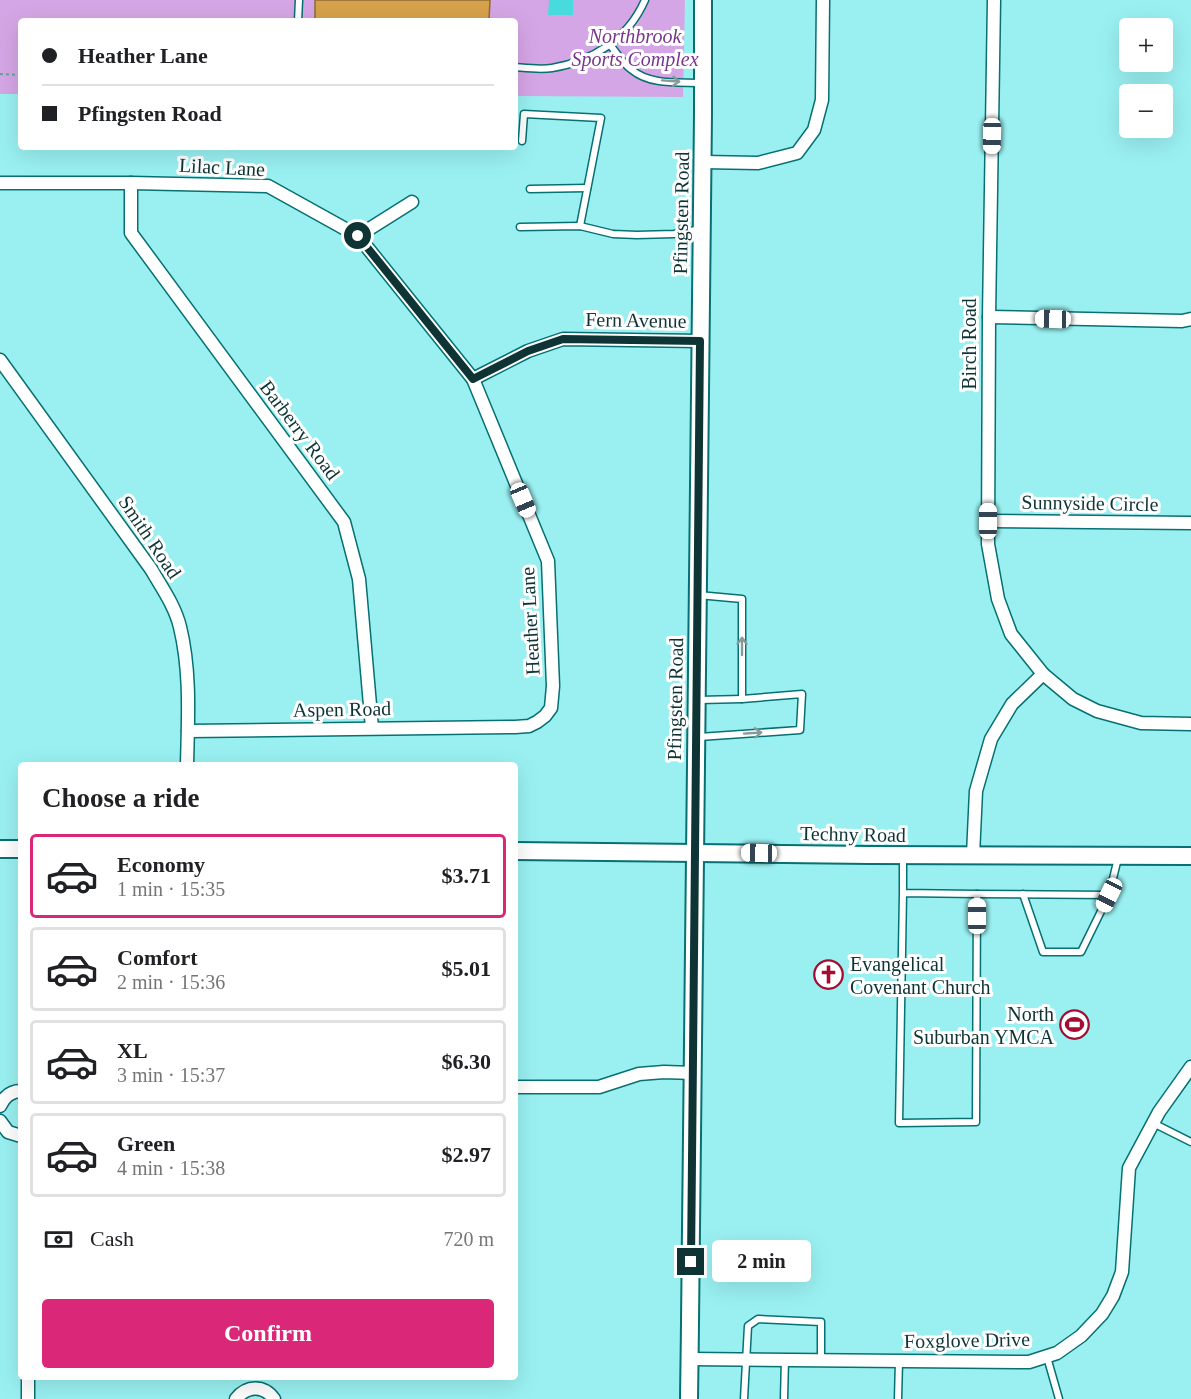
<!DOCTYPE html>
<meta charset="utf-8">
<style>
:root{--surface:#fff;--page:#f2f2f2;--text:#202124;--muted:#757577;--line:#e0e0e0;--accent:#db2777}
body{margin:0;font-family:Georgia,serif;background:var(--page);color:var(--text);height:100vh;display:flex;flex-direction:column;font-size:22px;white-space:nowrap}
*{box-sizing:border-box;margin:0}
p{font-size:20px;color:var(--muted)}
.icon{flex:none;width:33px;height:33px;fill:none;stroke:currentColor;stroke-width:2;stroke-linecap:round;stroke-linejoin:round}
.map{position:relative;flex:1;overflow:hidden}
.panel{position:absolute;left:18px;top:762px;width:500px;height:618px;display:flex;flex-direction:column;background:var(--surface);border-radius:6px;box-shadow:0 6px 24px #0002}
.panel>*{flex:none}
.top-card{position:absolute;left:18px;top:18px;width:500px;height:132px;border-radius:6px;box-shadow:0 6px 24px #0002;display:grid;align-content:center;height:132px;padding:0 24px;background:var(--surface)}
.tools{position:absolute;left:1119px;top:18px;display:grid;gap:12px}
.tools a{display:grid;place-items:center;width:54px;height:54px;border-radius:6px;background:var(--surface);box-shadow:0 6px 24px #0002;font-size:30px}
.end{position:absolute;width:27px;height:27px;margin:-14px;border:8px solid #0f3435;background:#fff;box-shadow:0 0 0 3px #fff}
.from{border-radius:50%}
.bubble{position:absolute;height:42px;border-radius:6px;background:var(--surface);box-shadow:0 6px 24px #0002;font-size:20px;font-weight:600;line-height:42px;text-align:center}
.car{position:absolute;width:18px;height:36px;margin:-18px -9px;border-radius:8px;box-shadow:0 0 4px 2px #0007;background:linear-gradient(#fff 24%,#345 0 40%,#fff 0 76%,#345 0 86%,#fff 0)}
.top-card b{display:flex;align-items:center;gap:21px;height:57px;font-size:22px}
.top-card b+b{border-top:2px solid var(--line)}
.top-card i{width:15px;height:15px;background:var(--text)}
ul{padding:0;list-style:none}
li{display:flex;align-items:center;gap:18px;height:84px;margin:0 12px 9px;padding:0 12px;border:3px solid var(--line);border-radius:6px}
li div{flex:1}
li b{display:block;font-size:22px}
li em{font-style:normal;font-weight:600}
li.active{border-color:var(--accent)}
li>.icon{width:54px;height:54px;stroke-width:1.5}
h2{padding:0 24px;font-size:27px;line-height:72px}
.pay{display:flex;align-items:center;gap:15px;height:66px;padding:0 24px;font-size:22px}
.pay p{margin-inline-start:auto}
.action{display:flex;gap:12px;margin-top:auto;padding:12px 24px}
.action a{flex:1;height:69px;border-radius:6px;background:var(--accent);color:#fff;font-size:24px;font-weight:600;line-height:69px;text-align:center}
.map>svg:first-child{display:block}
.green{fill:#d5a6e5}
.water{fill:#47dbde}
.building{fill:#d7a24a;stroke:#8d6c36;stroke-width:1.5}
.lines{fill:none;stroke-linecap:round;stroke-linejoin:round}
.lane-casing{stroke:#067072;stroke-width:9}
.street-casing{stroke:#067072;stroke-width:15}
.secondary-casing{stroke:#067072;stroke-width:20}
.path{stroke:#61a3a4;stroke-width:2;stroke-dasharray:3 3;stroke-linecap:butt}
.lane{stroke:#fff;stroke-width:6}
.street{stroke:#fff;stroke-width:12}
.secondary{stroke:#fff;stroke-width:16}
.oneway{stroke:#879a9a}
.route{stroke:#0f3435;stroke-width:8}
.labels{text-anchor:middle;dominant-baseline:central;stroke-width:6;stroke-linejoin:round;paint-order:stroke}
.park-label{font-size:20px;font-style:italic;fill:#79358e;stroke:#fff}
.street-label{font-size:20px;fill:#0f3435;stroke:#fff}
.poi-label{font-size:20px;fill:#0f3435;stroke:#fff;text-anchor:start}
</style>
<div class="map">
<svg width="1191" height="1399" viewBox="0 0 1191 1399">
<rect width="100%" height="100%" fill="#9af0f1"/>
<!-- green -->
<polygon class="green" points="0,0 685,0 683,97 515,96 514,21 21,21 21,94 0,94"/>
<!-- water -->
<polygon class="water" points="549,0 573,0 573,15 548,15"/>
<!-- building -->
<polygon class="building" points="315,0 490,0 489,20 315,21"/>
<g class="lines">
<defs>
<g id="lane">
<polyline points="298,21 299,0"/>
<path d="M610,45c7,8 13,19 22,25 18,15 46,12 68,13"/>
<path d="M514,67c12,1 26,3 38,1 41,-7 76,-29 93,-68"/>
<polyline points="522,141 524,114 601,118 580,226"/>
<polyline points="530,189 587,188"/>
<polyline points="520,227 580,226 613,234 637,235 674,234 701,229"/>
<polyline points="698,595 742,599 742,699 802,694 800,730 699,737"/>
<polyline points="699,700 742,699"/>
<polyline points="903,893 977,894 976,1122 899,1123 903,893 903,858"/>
<polyline points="977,894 1109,895"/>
<polyline points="1023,894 1043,952 1081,952 1109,895 1118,858"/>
<polyline points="1153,1123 1191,1142"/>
<polyline points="1047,1357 1059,1399"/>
<polyline points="744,1399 748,1326 758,1319 821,1322 821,1360"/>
<polyline points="784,1399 785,1359"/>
<polyline points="898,1399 899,1361"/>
</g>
<g id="street">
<polyline points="994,0 989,317 988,544 998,599 1011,634 1043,674"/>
<polyline points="703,162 758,163 797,153 814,130 822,100 823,0"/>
<polyline points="0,183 131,183 268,186 358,236 473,379 548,561 553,686 551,708 545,716 537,722 529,726 515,727 188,731"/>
<polyline points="131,183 131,233 344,522 359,579 372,728"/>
<polyline points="358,236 412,202"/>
<polyline points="989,317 1182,321 1191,319"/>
<path d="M0,360l151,209c11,19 24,37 29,58 11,45 8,92 7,138"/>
<polyline points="473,379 528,351 563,339 700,341"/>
<polyline points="988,521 1191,523"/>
<polyline points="973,855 976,791 991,739 1012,704 1043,674 1073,699 1097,711 1141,723 1191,724"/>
<polyline points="514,1087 599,1087 639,1074 664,1072 694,1073"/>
<path d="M0,1106c4,-9 11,-15 21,-15"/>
<polyline points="0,1121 8,1132 21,1136"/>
<polyline points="690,1359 1029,1362 1057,1353 1081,1336 1102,1314 1113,1296 1122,1272 1129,1168 1159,1112 1191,1067"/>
<polyline points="28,1377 28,1399"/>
<path d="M236,1399c11,-14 28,-14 38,0"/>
</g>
<g id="secondary">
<polyline points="0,849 21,849"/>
<polyline points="514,851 870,855 1191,856"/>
<path d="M689,1399c6,-428 8,-856 14,-1285v-114"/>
</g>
</defs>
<!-- lane casing -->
<use href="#lane" class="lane-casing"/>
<!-- street casing -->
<use href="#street" class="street-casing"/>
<!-- secondary casing -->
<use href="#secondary" class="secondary-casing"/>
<!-- path -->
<polyline class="path" points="0,74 21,75"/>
<!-- lane -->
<use href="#lane" class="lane"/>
<!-- street -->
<use href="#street" class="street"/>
<!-- secondary -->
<use href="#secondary" class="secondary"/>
</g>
<!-- one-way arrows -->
<defs><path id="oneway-shaft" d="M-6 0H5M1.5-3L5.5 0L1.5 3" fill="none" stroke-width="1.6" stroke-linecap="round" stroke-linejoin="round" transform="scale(1.5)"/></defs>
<g class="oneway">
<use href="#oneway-shaft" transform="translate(671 81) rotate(4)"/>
<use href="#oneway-shaft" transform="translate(742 646) rotate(-90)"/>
<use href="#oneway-shaft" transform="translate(753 733) rotate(-4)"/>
</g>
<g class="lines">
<!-- route -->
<polyline class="route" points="358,236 473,379 528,351 563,339 700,341 691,1262"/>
</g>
<!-- icons -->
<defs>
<symbol id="church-ring" viewBox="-11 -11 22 22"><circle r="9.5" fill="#fff" stroke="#a60b31" stroke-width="1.5"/><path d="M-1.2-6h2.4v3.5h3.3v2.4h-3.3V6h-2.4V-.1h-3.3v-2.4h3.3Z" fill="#a60b31"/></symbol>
<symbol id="stadium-ring" viewBox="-11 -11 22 22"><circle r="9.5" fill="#fff" stroke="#a60b31" stroke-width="1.5"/><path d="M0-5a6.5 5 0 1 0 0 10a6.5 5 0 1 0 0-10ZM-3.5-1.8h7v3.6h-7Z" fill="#a60b31"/></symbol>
</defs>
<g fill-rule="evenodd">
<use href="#church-ring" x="812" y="958" width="33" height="33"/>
<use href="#stadium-ring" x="1058" y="1008" width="33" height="33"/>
</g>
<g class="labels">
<!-- park labels -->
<g class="park-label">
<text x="635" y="36">Northbrook<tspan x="635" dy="23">Sports Complex</tspan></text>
</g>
<!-- street labels -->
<g class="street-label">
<text transform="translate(222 167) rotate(3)">Lilac Lane</text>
<text transform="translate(681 213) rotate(-89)">Pfingsten Road</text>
<text transform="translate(636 320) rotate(1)">Fern Avenue</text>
<text transform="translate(969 344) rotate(-90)">Birch Road</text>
<text transform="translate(300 430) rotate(53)">Barberry Road</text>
<text transform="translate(1090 503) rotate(1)">Sunnyside Circle</text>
<text transform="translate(150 537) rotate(56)">Smith Road</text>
<text transform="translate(530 621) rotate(-93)">Heather Lane</text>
<text transform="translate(675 699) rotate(-89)">Pfingsten Road</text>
<text transform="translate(342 709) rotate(-1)">Aspen Road</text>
<text transform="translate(853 834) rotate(1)">Techny Road</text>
<text transform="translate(967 1340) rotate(-1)">Foxglove Drive</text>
</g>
<!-- poi labels -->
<g class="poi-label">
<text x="850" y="964">Evangelical<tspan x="850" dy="23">Covenant Church</tspan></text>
<text x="1054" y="1014" text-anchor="end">North<tspan x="1054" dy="23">Suburban YMCA</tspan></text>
</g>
</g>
</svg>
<div class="tools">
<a>+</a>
<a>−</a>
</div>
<i class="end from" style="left:358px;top:236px"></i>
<i class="end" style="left:691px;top:1262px"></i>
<div class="bubble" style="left:712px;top:1240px;width:99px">2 min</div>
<i class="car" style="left:992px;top:136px;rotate:181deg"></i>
<i class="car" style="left:1053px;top:319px;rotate:271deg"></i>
<i class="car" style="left:523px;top:500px;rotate:157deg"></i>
<i class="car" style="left:988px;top:521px;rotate:0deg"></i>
<i class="car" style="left:759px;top:853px;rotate:271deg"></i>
<i class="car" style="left:1109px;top:895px;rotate:206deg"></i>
<i class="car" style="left:977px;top:916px;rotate:0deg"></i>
<div class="top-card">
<b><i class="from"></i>Heather Lane</b>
<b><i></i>Pfingsten Road</b>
</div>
<section class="panel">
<h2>Choose a ride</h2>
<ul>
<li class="active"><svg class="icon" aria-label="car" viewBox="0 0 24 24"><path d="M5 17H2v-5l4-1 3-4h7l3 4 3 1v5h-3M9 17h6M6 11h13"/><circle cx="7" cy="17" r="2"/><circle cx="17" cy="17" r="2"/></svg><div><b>Economy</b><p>1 min · 15:35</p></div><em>$3.71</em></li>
<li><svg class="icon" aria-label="car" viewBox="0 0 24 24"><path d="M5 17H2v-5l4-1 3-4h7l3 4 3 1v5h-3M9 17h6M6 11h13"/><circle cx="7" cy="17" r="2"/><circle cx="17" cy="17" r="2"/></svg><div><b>Comfort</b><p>2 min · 15:36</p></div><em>$5.01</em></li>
<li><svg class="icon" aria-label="car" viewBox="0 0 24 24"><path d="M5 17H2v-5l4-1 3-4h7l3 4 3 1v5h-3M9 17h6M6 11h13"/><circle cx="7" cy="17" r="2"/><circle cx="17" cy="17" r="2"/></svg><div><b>XL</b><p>3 min · 15:37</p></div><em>$6.30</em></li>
<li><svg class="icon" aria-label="car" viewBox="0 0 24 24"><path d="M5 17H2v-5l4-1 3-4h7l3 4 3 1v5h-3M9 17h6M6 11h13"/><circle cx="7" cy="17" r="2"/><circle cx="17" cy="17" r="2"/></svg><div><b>Green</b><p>4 min · 15:38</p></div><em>$2.97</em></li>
</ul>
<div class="pay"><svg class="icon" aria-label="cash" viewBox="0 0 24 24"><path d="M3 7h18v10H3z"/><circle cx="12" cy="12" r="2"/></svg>Cash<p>720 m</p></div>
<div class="action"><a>Confirm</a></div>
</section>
</div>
